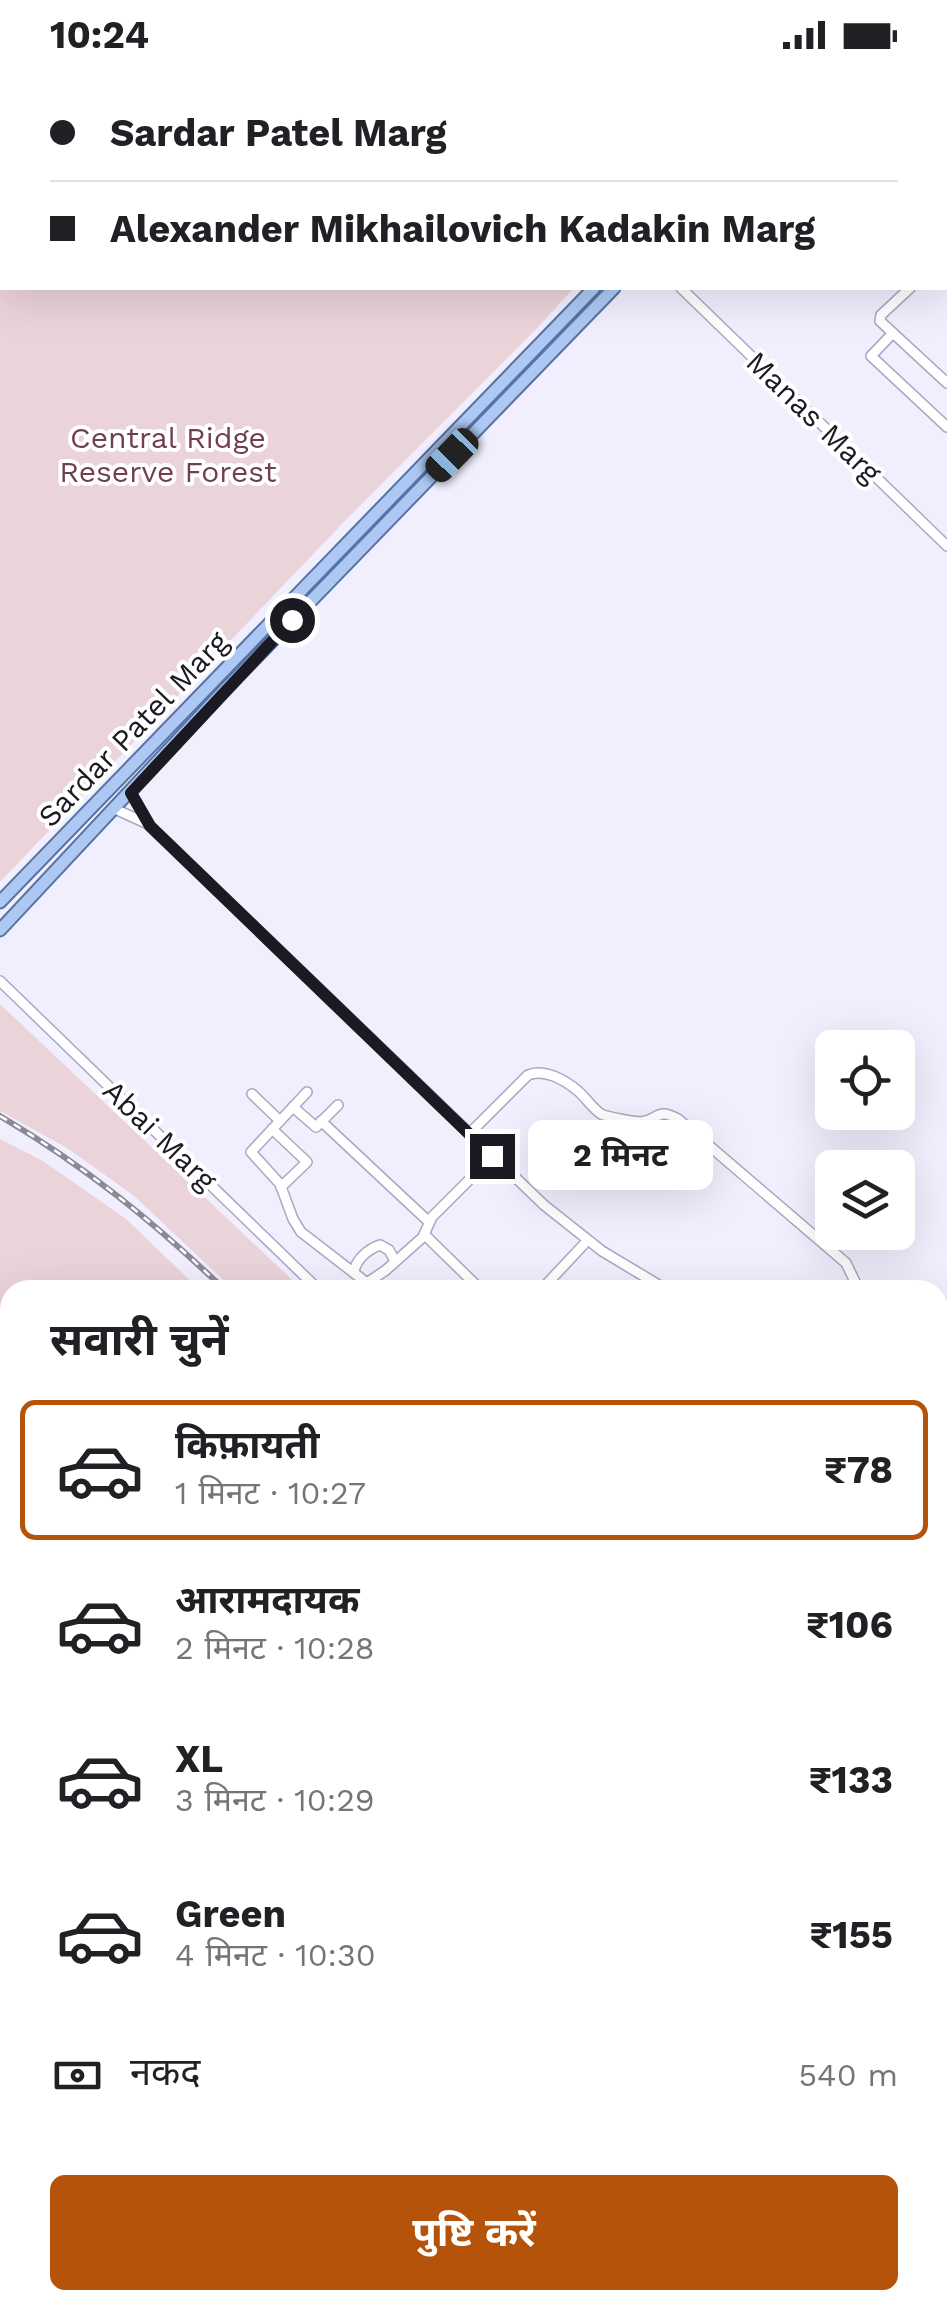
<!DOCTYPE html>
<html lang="hi">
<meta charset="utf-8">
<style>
:root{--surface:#fff;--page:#f2f2f2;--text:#202124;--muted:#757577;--line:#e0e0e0;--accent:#b45309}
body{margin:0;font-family:"Work Sans","Noto Sans Devanagari",sans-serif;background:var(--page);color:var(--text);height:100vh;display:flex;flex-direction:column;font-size:38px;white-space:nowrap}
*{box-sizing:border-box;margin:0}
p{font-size:32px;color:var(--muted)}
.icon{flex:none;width:55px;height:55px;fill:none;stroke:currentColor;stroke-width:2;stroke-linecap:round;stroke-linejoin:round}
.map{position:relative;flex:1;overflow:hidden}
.drawer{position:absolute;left:0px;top:1210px;width:948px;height:1030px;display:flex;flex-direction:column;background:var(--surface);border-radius:30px 30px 0 0;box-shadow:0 10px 40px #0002}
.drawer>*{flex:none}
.top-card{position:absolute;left:0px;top:0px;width:948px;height:220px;box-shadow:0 10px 40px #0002;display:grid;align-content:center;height:220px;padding:0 50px;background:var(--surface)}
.controls{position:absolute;left:815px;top:960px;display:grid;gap:20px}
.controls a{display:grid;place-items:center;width:100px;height:100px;border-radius:15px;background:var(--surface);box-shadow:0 10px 40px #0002;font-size:50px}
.end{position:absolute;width:45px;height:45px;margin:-22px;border:12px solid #1b1922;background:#fff;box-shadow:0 0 0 5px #fff}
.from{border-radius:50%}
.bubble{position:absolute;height:70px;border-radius:15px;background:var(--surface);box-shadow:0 10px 40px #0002;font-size:32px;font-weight:700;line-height:70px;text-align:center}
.car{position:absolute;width:30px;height:60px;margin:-30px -15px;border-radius:12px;box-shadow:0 0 8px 2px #0007;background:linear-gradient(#222 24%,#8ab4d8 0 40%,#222 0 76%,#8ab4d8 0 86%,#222 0)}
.top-card b{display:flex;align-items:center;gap:35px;height:95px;font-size:38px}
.top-card b+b{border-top:2px solid var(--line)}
.top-card i{width:25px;height:25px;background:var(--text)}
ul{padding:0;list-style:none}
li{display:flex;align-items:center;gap:30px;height:140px;margin:0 20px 15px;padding:0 30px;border:5px solid transparent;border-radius:15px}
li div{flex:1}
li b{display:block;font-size:38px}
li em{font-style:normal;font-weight:700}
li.on{border-color:var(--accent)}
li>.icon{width:90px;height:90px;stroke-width:1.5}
h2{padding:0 50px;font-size:45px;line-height:120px}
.pay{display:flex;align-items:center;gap:25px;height:110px;padding:0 50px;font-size:38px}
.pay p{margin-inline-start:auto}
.primary-button{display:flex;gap:20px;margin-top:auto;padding:20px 50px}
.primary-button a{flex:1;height:115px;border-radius:15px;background:var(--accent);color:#fff;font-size:40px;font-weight:700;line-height:115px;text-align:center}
.status{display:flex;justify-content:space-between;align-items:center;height:70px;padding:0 50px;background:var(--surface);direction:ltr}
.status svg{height:28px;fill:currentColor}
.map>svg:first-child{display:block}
.built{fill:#e4e1fb}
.green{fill:#ebd3da}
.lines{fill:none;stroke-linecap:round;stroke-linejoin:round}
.major-tunnel{stroke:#d1cfdd;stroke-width:11;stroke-dasharray:11 5.5;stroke-linecap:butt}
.minor-casing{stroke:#aaa7bf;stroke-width:12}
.major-casing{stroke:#5673a3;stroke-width:15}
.minor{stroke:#fff;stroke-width:9}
.major{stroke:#adc8f2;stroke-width:11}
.rail-casing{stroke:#8b8995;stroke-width:6}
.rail{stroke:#fff;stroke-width:2.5;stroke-dasharray:8;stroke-linecap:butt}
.route{stroke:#1b1922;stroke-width:12}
.labels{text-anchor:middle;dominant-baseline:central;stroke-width:8;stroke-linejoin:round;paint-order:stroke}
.street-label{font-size:30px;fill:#1b1922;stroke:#fff}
.park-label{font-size:30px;fill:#723e52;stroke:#fff}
</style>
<div class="status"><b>10:24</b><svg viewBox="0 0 49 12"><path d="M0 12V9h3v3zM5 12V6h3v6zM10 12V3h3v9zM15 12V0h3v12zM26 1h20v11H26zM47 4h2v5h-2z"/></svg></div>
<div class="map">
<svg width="947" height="2240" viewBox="0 0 947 2240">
<rect width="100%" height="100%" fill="#f1effe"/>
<!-- built -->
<polygon class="built" points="0,1703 10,1713 10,2116 0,2126"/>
<!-- green -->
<g class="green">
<polygon points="0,0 782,0 780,2 2,2 2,218 574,218 539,256 340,456 0,812"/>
<polygon points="0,934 303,1220 234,1220 133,1125 67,1078 0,1041"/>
<polygon points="0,1069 43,1091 126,1149 200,1220 10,1220 10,1466 0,1476"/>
<polygon points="938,1343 947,1350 947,1532 938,1525"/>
<polygon points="938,1949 947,1957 947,2090 938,2100"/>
<polygon points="57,2230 147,2230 158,2240 47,2240"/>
<polygon points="693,2230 810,2230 800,2240 703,2240"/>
</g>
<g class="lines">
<!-- major-tunnel -->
<g class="major-tunnel">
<polyline points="0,2160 10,2150"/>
<polyline points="676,2230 686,2240"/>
</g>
<defs>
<g id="minor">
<polyline points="880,2 882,0"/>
<polyline points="945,99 947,101"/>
<polyline points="945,184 947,182"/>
<polyline points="945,194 947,196"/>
<polyline points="681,218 947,476"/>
<polyline points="910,218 881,245 880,251 947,313"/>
<polyline points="893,263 871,286 947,357"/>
<polyline points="131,723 150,756 544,1135 602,1181 667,1220"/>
<polyline points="115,739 148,754"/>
<polyline points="0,911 319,1220"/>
<polyline points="252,1024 280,1051"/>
<polyline points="338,1035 316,1057 293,1037 251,1082 280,1114 293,1149 301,1162 367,1213 386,1200 423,1167 432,1147 493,1086"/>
<polyline points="293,1037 307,1022"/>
<polyline points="321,1051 429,1152"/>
<polyline points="272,1059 307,1092 281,1117"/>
<path d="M470,1063l58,-58c16,-7 37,5 50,16 8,7 15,18 23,23 6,3 34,8 40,8 18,-2 15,-15 37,-3l168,144 13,27"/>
<polyline points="424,1164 481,1220"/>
<path d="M354,1203c1,-13 14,-24 26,-28l9,5 6,11"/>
<polyline points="541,1220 587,1171"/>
<polyline points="938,1267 947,1254"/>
<polyline points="938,1288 947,1275"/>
<polyline points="938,1533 947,1540"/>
<polyline points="938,1553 947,1560"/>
<polyline points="938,1654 947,1639"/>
<polyline points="0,1655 10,1675"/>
<polyline points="938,1763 947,1773"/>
<polyline points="938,1787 947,1797"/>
<polyline points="938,1848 947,1854"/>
<polyline points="0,2144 10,2134"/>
<polyline points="0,2172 10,2162"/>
<polyline points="0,2186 10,2176"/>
<polyline points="938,2189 947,2200"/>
<polyline points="164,2230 174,2240"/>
<polyline points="270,2230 280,2240"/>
<polyline points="362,2230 363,2231"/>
<polyline points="865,2230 873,2240"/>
<polyline points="41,2240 51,2230"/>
<polyline points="223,2240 234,2230"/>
</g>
<g id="major">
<polyline points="802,2 804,0"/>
<polyline points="821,2 823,0"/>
<polyline points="0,832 594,218"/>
<polyline points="0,860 216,629 614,218"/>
<polyline points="0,1594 10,1605"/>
<polyline points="0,1618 10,1627"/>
<polyline points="0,1644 10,1654"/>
<polyline points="600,2230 610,2240"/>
<polyline points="642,2230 651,2240"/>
</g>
</defs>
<!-- minor casing -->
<use href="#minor" class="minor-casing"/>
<!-- major casing -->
<use href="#major" class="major-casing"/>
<!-- minor -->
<use href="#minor" class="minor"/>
<!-- major -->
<use href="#major" class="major"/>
<defs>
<g id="rail">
<path d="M0,1046c85,50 154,106 225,174"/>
<polyline points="0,1642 10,1650"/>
<polyline points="938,1905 947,1913"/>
<polyline points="600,2230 610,2240"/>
<polyline points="636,2230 646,2240"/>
</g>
</defs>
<!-- rail casing -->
<use href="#rail" class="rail-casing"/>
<!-- rail -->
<use href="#rail" class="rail"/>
</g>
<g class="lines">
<!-- route -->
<polyline class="route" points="292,550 131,723 150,756 492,1086"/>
</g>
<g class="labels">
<!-- street labels -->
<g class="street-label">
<text transform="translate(814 347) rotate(44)">Manas Marg</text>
<text transform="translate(133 659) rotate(-46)">Sardar Patel Marg</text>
<text transform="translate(160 1065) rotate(44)">Abai Marg</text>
</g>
<!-- park labels -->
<g class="park-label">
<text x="168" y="367">Central Ridge<tspan x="168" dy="34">Reserve Forest</tspan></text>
</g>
</g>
</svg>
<div class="controls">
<a><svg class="icon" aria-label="locate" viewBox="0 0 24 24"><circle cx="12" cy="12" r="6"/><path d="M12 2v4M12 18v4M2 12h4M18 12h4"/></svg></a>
<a><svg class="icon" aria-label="layers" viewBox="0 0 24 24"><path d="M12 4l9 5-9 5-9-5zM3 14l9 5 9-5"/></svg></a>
</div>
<i class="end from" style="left:292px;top:550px"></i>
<i class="end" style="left:492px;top:1086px"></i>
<div class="bubble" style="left:528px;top:1050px;width:185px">2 मिनट</div>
<i class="car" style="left:452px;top:385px;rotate:224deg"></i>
<div class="top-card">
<b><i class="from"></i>Sardar Patel Marg</b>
<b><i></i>Alexander Mikhailovich Kadakin Marg</b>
</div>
<section class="drawer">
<h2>सवारी चुनें</h2>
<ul>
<li class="on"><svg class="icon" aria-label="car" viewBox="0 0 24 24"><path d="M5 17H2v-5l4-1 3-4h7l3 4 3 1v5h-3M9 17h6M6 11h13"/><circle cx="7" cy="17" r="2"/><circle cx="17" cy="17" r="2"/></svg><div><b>किफ़ायती</b><p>1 मिनट · 10:27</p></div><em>₹78</em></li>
<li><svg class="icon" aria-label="car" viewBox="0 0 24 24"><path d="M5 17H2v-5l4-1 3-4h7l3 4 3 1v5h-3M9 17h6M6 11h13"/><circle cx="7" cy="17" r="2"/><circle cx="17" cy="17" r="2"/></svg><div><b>आरामदायक</b><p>2 मिनट · 10:28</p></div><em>₹106</em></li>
<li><svg class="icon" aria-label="car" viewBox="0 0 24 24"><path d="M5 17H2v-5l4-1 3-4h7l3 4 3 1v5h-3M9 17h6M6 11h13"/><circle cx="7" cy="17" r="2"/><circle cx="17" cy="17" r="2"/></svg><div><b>XL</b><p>3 मिनट · 10:29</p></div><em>₹133</em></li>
<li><svg class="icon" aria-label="car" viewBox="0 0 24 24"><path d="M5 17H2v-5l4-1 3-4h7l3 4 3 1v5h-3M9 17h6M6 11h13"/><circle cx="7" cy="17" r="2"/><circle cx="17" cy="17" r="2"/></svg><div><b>Green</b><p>4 मिनट · 10:30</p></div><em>₹155</em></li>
</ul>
<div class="pay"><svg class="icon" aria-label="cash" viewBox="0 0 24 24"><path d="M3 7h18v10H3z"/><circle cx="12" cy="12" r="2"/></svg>नकद<p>540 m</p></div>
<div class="primary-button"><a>पुष्टि करें</a></div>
</section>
</div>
